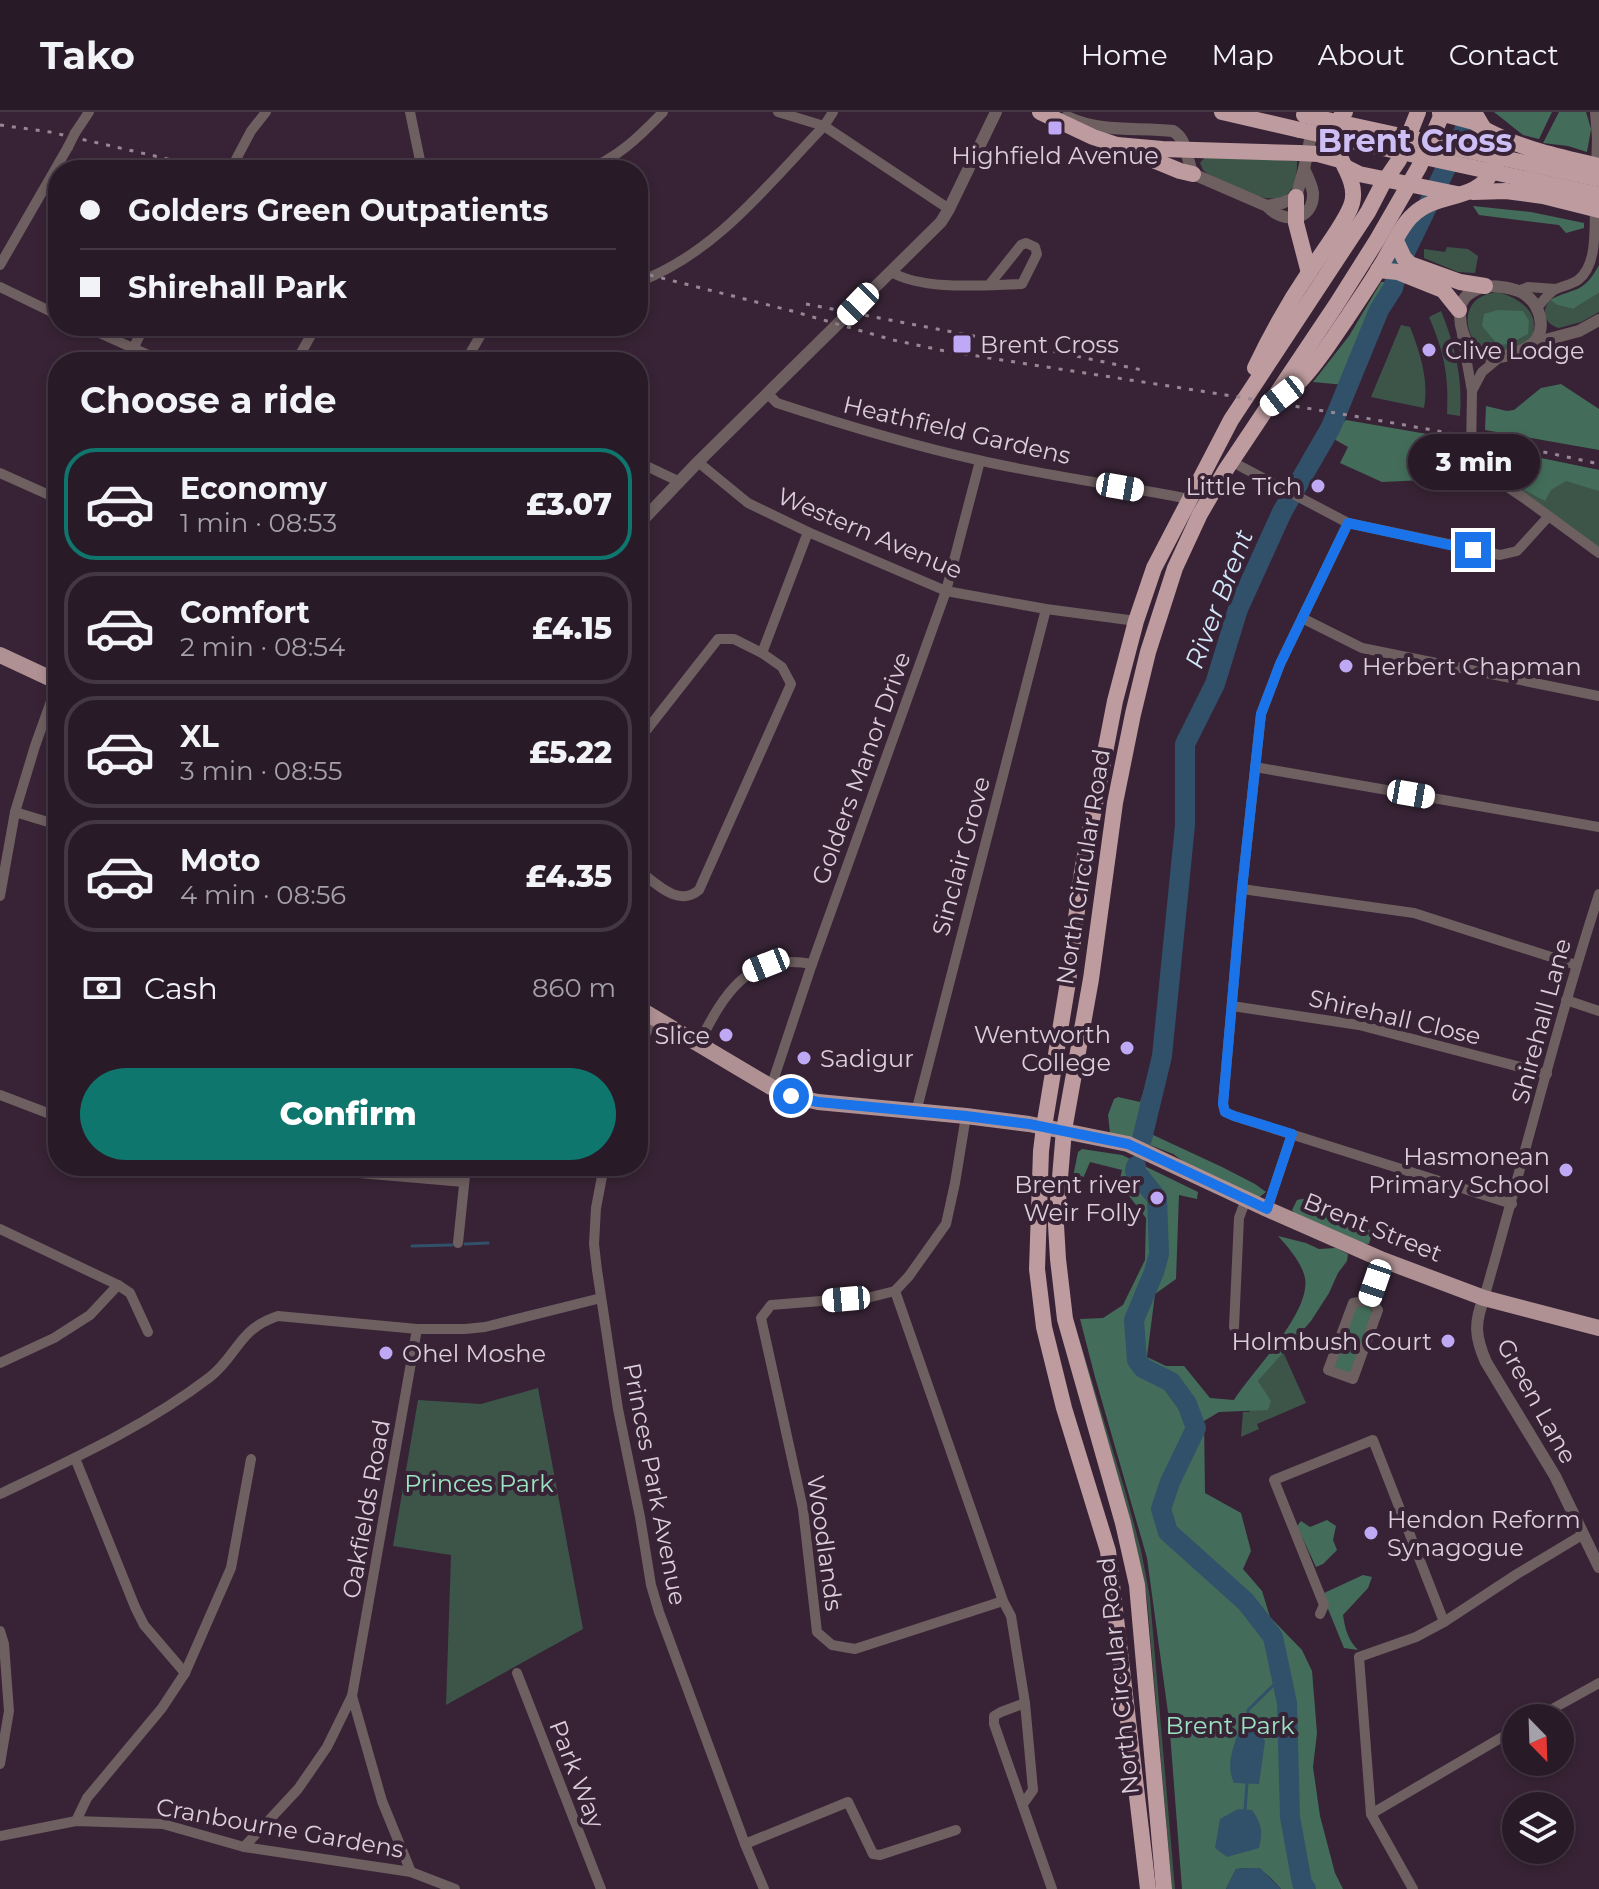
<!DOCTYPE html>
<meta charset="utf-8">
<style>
:root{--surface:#291a28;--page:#312330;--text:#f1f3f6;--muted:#a5a1a8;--line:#453845;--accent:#0f766e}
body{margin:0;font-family:Montserrat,sans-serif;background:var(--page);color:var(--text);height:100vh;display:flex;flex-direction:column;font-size:30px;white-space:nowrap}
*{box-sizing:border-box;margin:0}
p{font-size:26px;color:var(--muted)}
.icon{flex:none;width:44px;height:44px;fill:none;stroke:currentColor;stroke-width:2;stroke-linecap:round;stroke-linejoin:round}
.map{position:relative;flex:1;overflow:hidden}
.sheet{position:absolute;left:48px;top:240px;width:600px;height:824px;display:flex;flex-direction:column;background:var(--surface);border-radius:32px;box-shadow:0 4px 12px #0003,0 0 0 2px var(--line)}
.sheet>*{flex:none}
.top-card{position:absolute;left:48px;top:48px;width:600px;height:176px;border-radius:32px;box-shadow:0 4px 12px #0003,0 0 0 2px var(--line);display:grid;align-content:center;height:176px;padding:0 32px;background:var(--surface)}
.needle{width:52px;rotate:157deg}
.controls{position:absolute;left:1502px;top:1592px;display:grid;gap:16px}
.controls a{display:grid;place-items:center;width:72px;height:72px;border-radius:50%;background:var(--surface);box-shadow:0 4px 12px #0003,0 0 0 2px var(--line);font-size:40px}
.end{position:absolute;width:36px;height:36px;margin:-18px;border:10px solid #1a73e8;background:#fff;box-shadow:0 0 0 4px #fff}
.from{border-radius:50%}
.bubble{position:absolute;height:56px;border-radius:28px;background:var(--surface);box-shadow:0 4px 12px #0003,0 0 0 2px var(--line);font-size:26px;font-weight:800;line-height:56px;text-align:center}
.car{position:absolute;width:24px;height:48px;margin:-24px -12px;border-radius:10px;box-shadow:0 0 6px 2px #0007;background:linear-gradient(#fff 24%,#345 0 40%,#fff 0 76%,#345 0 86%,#fff 0)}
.top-card b{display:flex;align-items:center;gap:28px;height:76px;font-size:30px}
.top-card b+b{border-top:2px solid var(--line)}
.top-card i{width:20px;height:20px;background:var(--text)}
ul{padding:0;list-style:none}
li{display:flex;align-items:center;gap:24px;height:112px;margin:0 16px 12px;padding:0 16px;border:4px solid var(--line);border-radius:32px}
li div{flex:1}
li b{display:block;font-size:30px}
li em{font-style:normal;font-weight:800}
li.active{border-color:var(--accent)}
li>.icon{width:72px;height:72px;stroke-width:1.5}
h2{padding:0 32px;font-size:36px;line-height:96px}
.pay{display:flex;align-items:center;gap:20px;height:88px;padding:0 32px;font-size:30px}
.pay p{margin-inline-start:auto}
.action{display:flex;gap:16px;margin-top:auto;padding:16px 32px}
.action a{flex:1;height:92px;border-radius:48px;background:var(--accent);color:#fff;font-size:32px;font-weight:800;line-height:92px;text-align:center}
header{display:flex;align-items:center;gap:48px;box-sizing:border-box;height:112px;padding:0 40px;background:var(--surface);border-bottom:2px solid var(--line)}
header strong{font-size:38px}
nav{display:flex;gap:44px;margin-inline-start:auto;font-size:28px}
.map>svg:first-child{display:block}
.green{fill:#3d5549}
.forest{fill:#436d5a}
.water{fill:#315069}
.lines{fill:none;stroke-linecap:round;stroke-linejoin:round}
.stream{stroke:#315069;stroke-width:3}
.river{stroke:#315069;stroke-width:20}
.minor{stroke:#6e5f60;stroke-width:10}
.tertiary{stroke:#6e5f60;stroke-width:12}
.primary{stroke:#b09193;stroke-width:16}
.trunk{stroke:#bd9b9e;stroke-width:16}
.rail{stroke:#978795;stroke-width:3;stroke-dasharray:4 8;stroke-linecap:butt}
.minor-bridge{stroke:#6e5f60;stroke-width:10}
.trunk-bridge{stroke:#bd9b9e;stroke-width:16}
.route{stroke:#1a73e8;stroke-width:10}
.poi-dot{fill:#bfa9f4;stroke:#372335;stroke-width:3}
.labels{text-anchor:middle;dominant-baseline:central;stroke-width:8;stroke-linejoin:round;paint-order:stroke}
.poi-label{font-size:24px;fill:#dbceda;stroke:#372335;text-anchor:start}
.street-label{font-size:24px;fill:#dbceda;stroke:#372335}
.park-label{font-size:24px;fill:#9be3c1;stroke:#372335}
.water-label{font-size:26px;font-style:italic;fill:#d2e7fa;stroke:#372335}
.district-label{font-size:32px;font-weight:bold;fill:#cdbef6;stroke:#372335}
</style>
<header>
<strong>Tako</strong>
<nav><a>Home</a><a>Map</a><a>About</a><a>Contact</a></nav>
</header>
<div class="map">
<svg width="1599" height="1777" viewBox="0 0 1599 1777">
<rect width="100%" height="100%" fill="#372335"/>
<!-- green -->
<g class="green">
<path d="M1206,44l91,5c1,66 -55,28 -89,13l-5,-4 -3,-7z"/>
<polygon points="1447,135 1468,137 1478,144 1475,161 1458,160 1424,146 1424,137 1445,140"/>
<path d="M1498,180c16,5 37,15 36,35 0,4 -2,9 -3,13 -10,4 -21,10 -31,12 -32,4 -46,-46 -15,-57 4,-2 9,-2 13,-3z"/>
<path d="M1599,181v19l-18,10 -22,6c-14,-4 -19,-16 -9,-28l7,5 16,4z"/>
<path d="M1441,199c14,34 22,68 19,105l-13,-2c2,-39 -3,-62 -18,-97z"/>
<path d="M1401,213l9,2c10,25 19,54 14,81l-53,-11z"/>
<polygon points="1472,333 1599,358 1599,441 1478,356"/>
<polygon points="1073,1206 1126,1382 1141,1438 1150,1486 1175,1777 1172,1777 1147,1487 1135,1428"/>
<polygon points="1283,1240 1306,1291 1257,1312 1259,1317 1241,1325 1243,1300 1249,1300 1262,1276 1258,1269"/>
<polygon points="538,1276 583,1517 446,1593 451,1443 393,1434 418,1288 481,1292"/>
</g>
<!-- forest -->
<g class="forest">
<polygon points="1494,0 1552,0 1539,27 1523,23"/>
<polygon points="1559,0 1586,0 1591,17 1587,40 1568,34 1543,31"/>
<polygon points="1473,94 1531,100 1584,111 1584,116 1566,121 1559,113 1479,103"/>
<path d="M1599,153v28l-26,16 -16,-4 -7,-5c24,-13 33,-5 49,-35z"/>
<polygon points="1381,170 1389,170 1375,193 1369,216 1345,273 1313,270 1349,224"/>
<polygon points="1498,198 1523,199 1529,209 1528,222 1509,232 1498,233 1482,214 1484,202"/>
<polygon points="1561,272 1599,297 1599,338 1485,318 1486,294 1507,299 1514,298 1541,276"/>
<polygon points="1346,308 1456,327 1453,343 1461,359 1425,368 1382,370 1340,351 1348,335 1332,326 1336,317"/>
<polygon points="1482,334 1599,358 1599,379 1566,369 1551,378 1545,389 1517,374 1481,341"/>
<polygon points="1283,387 1296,395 1278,423 1256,472 1244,496 1228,538 1219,576 1196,615 1192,635 1191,704 1180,783 1167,940 1160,973 1153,990 1151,1022 1222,1055 1255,1072 1266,1080 1257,1087 1194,1057 1173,1042 1145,1031 1122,1026 1110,1021 1108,1003 1114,987 1118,985 1140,990 1157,940 1180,708 1182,658 1180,636 1182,625 1186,612 1207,578 1213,564 1221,525 1229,502"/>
<path d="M1082,1037l40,6 76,37 -1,7 -18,-4 -3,84 -21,15 -8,63 19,9h18l26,32 24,2c18,-29 77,-87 71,-122 -3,-15 -17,-31 -27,-42l28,7 13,6 17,-1 12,6 -1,7 -9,12 -9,20 -18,28 -53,60 13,20 -3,9 -49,2 -15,9 1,72 36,20 10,38 -8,18 19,22 8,26 32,33 10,21 5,62 -4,34 7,49 15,57 8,16h-62c-16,-18 -20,-22 -45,-20l-10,20h-44l-13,-169 -22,-162 -52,-181 -15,-58 23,-1 20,-13 22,-45 1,-42 -27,-35 3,-13 -32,-8 -11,26 -6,-11 5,-25z"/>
<path d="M1307,1086l5,9c14,4 18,7 29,15 8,7 22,7 32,8l-4,14 -12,-1 -58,-24 -7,-9 5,-10z"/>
<polygon points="1368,1193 1373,1201 1351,1262 1333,1256 1356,1195"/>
<polygon points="1327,1408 1336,1414 1333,1428 1337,1438 1323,1452 1316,1455 1297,1414 1301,1409 1310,1415"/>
<path d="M1363,1463l9,2 -4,11 -25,27c2,14 5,25 15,35l-14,-2 -18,-44 -2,-11z"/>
</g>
<!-- water -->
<g class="water">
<polygon points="1324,306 1346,308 1336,317 1300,378 1289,370 1310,339"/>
<path d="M1255,1610l10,19 -6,43 -25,-1c-9,-19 0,-37 6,-56z"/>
<path d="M1238,1697l14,1c10,15 11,21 7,38l-32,9 -12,-9 5,-29z"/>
<polygon points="1249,1756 1260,1756 1281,1777 1226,1777 1236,1757"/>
</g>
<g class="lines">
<!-- stream -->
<g class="stream">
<polyline points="465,1132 488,1131"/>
<polyline points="412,1134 452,1133"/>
<polyline points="1248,1615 1248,1598 1282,1565"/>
<polyline points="1245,1698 1247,1671"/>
</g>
<!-- river -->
<g class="river">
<polyline points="1142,1027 1162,944 1185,713 1185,632 1215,572 1238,497 1282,400 1331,315 1379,198 1393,176 1399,153 1473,0"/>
<polyline points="1136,1054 1135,1059 1157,1086 1159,1142 1154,1160 1134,1208 1137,1248 1143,1256 1171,1270 1187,1292 1196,1316 1170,1370 1161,1397 1168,1420 1246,1490 1273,1525 1287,1591 1290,1705 1302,1771 1306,1777"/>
</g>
<!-- minor -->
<g class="minor">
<polyline points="410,0 422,58"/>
<polyline points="778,0 824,14 949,97"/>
<polyline points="1595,0 1597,26 1596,58"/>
<polyline points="75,21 89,0"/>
<polyline points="233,53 251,19 266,0"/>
<path d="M584,58c31,-9 57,-35 79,-58"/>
<polyline points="0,153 68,35"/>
<path d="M891,160c33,19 93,13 131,12l15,-30 -2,-7 -9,-4 -5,2 -32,40"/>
<path d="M638,170c77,-28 131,-99 186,-156l9,-14"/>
<polyline points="0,175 58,203"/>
<polyline points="1518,179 1528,175 1556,177"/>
<path d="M1536,197c6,-7 11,-14 18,-19 8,-4 17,-5 24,-10 20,-15 16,-52 17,-74"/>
<polyline points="84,214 164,250"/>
<polyline points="1462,223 1472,279 1471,343 1478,355 1524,386 1599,441"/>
<polyline points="134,235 144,214"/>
<polyline points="296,250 316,214"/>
<polyline points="465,250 486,214"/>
<polyline points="1472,279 1482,260 1500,245"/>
<path d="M768,282l9,9c67,22 133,42 201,57 69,16 141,25 211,39"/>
<polyline points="638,350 680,370"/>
<polyline points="698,350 748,391 808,420 946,479 1046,497 1136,509"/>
<polyline points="1240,354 1348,411 1500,443 1517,439 1548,405"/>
<polyline points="0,361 58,387"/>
<polyline points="1348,411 1280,552 1261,602 1242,777 1223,992 1225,1000 1234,1004 1512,1092"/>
<polyline points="1302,506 1362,536 1599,584"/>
<polyline points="638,629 718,527 734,527 762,541"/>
<polyline points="1255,655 1599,715"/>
<polyline points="15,700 58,713"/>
<path d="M638,758c18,13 40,38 61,20l92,-206 -9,-17 -20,-14 46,-121"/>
<polyline points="1242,777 1414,801 1576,853"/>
<polyline points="0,784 15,700 35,634 58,570"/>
<polyline points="1566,888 1599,899"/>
<polyline points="1232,894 1359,913 1547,962"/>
<path d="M698,933c26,-51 49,-93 114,-81"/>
<polyline points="638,944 646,921 654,905"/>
<polyline points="771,975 812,852 946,479 980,349"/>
<polyline points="0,983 58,1005"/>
<polyline points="916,1000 1046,497"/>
<polyline points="966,1004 955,1071 946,1112 909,1164 895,1179 1003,1489 1011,1504 1025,1591 1033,1678 1023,1692"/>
<polyline points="278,1054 464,1070"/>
<polyline points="604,1054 596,1096 594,1132 597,1158 618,1297 640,1405 651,1473 659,1500 745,1732 764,1777"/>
<polyline points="1267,1097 1292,1022"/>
<polyline points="0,1117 118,1173 130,1181 148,1220"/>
<polyline points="458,1131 466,1054"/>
<polyline points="895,1179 871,1185 771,1193 761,1206 803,1397 817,1520 832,1533 855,1537 1003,1489"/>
<path d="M1484,1186c39,-135 72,-271 115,-404"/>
<polyline points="1370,1188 1353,1191 1328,1258 1353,1267 1378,1198 1370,1188 1383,1148"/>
<polyline points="1234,1215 1239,1106 1246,1087"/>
<polyline points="0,1251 54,1226 90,1203 118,1173"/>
<polyline points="75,1346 135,1495 144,1513 185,1561"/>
<path d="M0,1382c73,-35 146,-68 210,-117 28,-22 28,-48 68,-61l139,13h48l20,-2 116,-29"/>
<polyline points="1320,1502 1324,1493 1274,1368 1373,1328 1444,1510"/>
<polyline points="0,1519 4,1532 9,1599 0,1652"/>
<polyline points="517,1561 601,1777"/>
<polyline points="352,1584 382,1689 411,1760"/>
<polyline points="1025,1591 1001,1600 994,1604 994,1612 1052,1777"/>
<polyline points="1536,1606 1599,1571"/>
<polyline points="1371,1702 1516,1617"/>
<polyline points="76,1709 87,1686 162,1596 185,1561 231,1456 251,1347"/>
<polyline points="0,1724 76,1709 163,1712 244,1735 411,1760 455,1777"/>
<polyline points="745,1732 848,1690 873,1742 880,1743 956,1718"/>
<polyline points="244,1735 298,1677 327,1635 352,1584 417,1217"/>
<polyline points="1413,1777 1371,1702 1359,1545 1416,1525 1444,1510 1517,1462 1582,1423"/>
</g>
<!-- tertiary -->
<g class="tertiary">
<path d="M1067,5c34,16 70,10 106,14 15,9 13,28 20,43l74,32c15,18 47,16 46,-13 -1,-8 -5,-16 -9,-24"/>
<polyline points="1267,94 1282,91 1296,85 1304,57 1310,28"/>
<path d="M1485,174c14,0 31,1 42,10 16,13 21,42 -1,52 -8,4 -20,9 -29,9 -26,1 -36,-19 -37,-41 -1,-6 0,-12 4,-17 4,-7 13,-10 21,-13z"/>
<polyline points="1534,231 1579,219 1599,208"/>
<polyline points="638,413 698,350 941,110 949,97 996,0"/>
<path d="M1484,1186c-10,25 -9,39 2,64l69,114 44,91"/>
</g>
<!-- primary -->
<g class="primary">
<polyline points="0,543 58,570"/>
<polyline points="638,896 771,975 791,984 818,990 966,1004 1029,1012 1128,1032 1267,1097 1383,1148 1484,1186 1599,1216"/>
</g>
<!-- trunk -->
<g class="trunk">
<polyline points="1040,0 1093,25 1117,33 1180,59 1193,62"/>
<polyline points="1222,0 1300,18"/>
<polyline points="1117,33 1162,37 1299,41"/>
<polyline points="1296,85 1296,111 1309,161"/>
<polyline points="1396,129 1404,146 1410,152 1460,170 1485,174"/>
<polyline points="1378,158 1398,160 1443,178 1459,198"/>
<path d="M1255,256c16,-34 34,-66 55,-97 11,-17 37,-50 42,-68 9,-34 -39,-59 -7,-91"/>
<path d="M1280,285c6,-5 14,-10 19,-15 19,-19 33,-43 48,-64 11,-17 23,-34 33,-51 10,-15 20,-41 33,-52 24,-23 63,-14 78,-42 12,-22 -7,-42 -17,-61"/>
<polyline points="1148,1777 1108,1439 1064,1296 1044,1215 1037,1157 1041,1039 1044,1015 1068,870 1082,759 1115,589 1136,509 1154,456 1231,308 1368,100 1382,73 1399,48 1418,0"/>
<polyline points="1164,1777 1137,1473 1123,1411 1065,1207 1058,1147 1056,1113 1064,1018 1091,867 1115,691 1133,602 1148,540 1175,456 1200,402 1225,359 1336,193 1377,128 1419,55 1443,0"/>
</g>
<!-- rail -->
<g class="rail">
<polyline points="0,13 50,20 216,58"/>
<path d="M638,160l154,39 101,29 47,10c220,36 441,65 659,114"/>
<polyline points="806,192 1042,237 1147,259"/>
</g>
<!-- minor-bridge -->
<polyline class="minor-bridge" points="68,35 75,21"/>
<!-- trunk-bridge -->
<g class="trunk-bridge">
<polyline points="1440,1 1474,10 1482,15"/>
<polyline points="1304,3 1599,67"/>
<polyline points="1300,18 1599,83"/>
<path d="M1486,18c36,19 73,27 113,36"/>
<polyline points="1299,41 1318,42 1340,48"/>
<polyline points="1345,55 1359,62 1457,82"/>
<polyline points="1473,80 1506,79 1543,84 1599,98"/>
</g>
</g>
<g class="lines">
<!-- route -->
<polyline class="route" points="791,984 818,990 966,1004 1029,1012 1128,1032 1267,1097 1292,1022 1234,1004 1225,1000 1223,992 1242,777 1261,602 1280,552 1348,411 1473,438"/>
</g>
<!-- markers -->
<g class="poi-dot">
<rect x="1047" y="8" width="16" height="16" rx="4"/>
<rect x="952" y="222" width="20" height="20" rx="4"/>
<circle cx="1429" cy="238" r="8"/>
<circle cx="1318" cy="374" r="8"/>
<circle cx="1346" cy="554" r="8"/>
<circle cx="726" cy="923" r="8"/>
<circle cx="1127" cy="936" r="8"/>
<circle cx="804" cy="946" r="8"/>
<circle cx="1566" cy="1058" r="8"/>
<circle cx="1157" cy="1086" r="8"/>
<circle cx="1448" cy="1229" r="8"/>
<circle cx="386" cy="1241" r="8"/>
<circle cx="1371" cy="1421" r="8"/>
</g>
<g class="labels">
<!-- poi labels -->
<g class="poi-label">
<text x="1055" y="43" text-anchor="middle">Highfield Avenue</text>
<text x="980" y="232">Brent Cross</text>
<text x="1445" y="238">Clive Lodge</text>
<text x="1302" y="374" text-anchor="end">Little Tich</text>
<text x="1362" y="554">Herbert Chapman</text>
<text x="1111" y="922" text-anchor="end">Wentworth<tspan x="1111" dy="28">College</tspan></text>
<text x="710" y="923" text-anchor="end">Slice</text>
<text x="820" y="946">Sadigur</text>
<text x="1550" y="1044" text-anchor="end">Hasmonean<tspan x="1550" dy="28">Primary School</tspan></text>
<text x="1141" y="1072" text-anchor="end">Brent river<tspan x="1141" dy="28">Weir Folly</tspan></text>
<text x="1432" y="1229" text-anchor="end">Holmbush Court</text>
<text x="402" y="1241">Ohel Moshe</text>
<text x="1387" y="1407">Hendon Reform<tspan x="1387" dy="28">Synagogue</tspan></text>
</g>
<!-- street labels -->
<g class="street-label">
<text transform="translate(957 318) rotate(13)">Heathfield Gardens</text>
<text transform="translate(870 421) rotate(23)">Western Avenue</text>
<text transform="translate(861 656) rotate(-70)">Golders Manor Drive</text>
<text transform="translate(961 744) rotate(-75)">Sinclair Grove</text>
<text transform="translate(1083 755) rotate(-81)">North Circular Road</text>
<text transform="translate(1395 905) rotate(13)">Shirehall Close</text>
<text transform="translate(1541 909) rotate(-75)">Shirehall Lane</text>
<text transform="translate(1373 1115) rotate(22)">Brent Street</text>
<text transform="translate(1537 1289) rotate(61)">Green Lane</text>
<text transform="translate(655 1372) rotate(79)">Princes Park Avenue</text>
<text transform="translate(366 1397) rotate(-80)">Oakfields Road</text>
<text transform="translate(825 1431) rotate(82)">Woodlands</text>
<text transform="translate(1118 1564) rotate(-96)">North Circular Road</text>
<text transform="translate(577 1662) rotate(69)">Park Way</text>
<text transform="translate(280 1716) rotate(10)">Cranbourne Gardens</text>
</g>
<!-- park labels -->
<g class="park-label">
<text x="479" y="1371">Princes Park</text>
<text x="1230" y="1613">Brent Park</text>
</g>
<!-- water labels -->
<g class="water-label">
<text transform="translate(1219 487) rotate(-69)">River Brent</text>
</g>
<!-- district labels -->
<g class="district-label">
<text x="1415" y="28">Brent Cross</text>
</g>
</g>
</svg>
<div class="controls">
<a><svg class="needle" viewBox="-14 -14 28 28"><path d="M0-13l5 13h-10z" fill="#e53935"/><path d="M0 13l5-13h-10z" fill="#a5a1a8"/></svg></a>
<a><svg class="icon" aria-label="layers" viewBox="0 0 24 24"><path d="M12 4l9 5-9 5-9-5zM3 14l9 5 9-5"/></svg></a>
</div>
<i class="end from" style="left:791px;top:984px"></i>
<i class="end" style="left:1473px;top:438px"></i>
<div class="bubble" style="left:1408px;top:322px;width:132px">3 min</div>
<i class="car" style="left:858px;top:192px;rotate:224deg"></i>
<i class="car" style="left:1282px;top:284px;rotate:232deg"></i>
<i class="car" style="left:1120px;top:375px;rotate:100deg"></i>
<i class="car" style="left:1411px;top:682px;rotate:100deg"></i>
<i class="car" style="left:766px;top:853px;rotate:248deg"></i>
<i class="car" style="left:1375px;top:1171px;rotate:199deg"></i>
<i class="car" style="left:846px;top:1187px;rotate:265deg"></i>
<div class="top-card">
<b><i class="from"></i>Golders Green Outpatients</b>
<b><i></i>Shirehall Park</b>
</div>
<section class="sheet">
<h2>Choose a ride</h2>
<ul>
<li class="active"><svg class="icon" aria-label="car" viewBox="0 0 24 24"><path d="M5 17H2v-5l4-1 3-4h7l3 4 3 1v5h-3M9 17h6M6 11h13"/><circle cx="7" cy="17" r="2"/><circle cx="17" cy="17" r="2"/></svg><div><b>Economy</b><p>1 min · 08:53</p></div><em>£3.07</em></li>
<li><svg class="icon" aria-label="car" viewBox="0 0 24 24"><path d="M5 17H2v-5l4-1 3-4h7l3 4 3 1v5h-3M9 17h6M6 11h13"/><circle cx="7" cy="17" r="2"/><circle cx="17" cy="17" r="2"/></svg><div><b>Comfort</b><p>2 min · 08:54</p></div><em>£4.15</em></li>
<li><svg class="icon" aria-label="car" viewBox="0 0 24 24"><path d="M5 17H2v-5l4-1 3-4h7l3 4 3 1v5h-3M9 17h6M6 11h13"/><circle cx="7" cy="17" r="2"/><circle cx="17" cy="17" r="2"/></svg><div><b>XL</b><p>3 min · 08:55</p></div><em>£5.22</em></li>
<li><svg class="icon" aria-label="car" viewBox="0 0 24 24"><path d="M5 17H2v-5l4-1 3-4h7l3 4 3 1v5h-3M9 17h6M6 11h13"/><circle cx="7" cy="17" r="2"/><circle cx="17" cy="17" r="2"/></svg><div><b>Moto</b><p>4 min · 08:56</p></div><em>£4.35</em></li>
</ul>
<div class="pay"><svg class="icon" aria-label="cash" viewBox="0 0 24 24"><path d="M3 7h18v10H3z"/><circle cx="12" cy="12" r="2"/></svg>Cash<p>860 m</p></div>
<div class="action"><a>Confirm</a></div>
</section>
</div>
